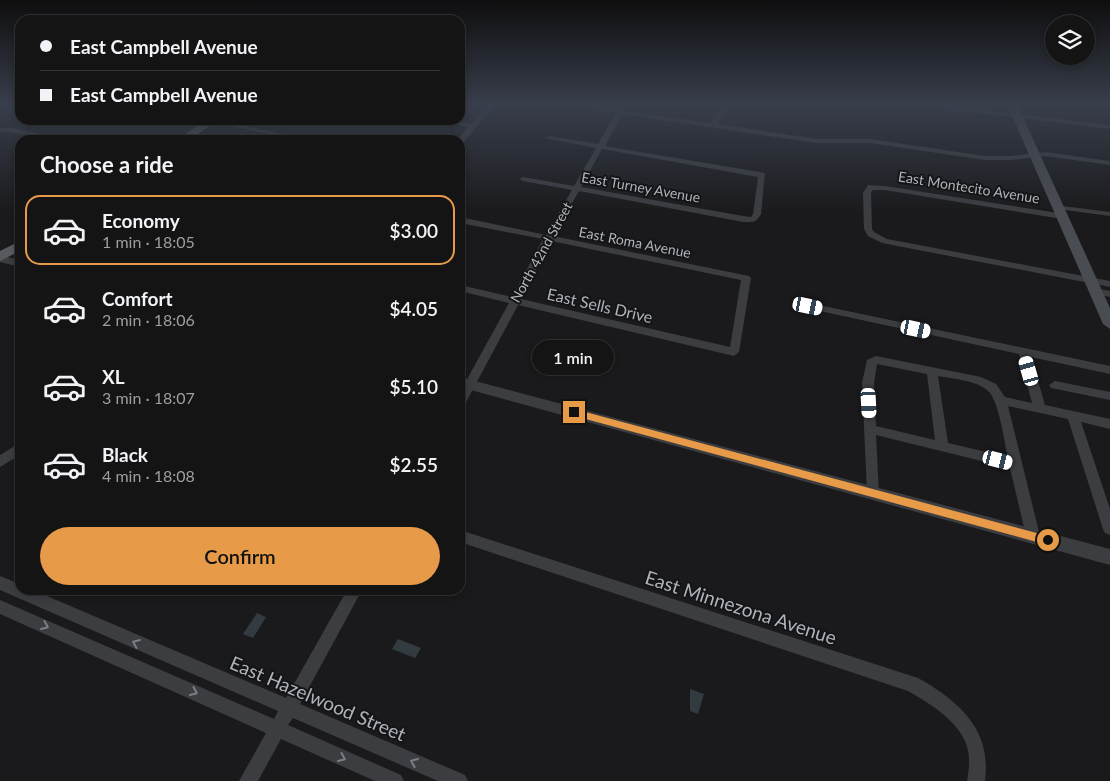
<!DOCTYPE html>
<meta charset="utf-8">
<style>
:root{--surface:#141415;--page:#1d1d1e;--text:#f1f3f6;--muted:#9d9ea0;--line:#333334;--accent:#e79a48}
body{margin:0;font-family:Lato,sans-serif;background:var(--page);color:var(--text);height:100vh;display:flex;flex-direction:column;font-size:19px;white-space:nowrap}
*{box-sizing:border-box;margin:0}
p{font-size:16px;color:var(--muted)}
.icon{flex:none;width:28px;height:28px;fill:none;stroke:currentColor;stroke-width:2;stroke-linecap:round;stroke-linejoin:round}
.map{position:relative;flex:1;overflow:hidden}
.drawer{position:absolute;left:15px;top:135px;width:450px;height:460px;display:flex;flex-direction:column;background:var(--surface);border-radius:15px;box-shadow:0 2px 8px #0003,0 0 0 1px var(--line)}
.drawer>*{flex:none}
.top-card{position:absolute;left:15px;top:15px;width:450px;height:110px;border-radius:15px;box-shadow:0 2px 8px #0003,0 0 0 1px var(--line);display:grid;align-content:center;height:110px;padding:0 25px;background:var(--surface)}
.buttons{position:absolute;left:1045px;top:15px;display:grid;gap:10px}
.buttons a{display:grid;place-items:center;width:50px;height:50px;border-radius:50%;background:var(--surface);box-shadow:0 2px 8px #0003,0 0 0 1px var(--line);font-size:25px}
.end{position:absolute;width:22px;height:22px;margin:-11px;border:6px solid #e79a48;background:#111;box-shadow:0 0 0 2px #111}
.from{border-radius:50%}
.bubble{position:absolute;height:35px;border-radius:18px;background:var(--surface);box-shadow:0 2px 8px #0003,0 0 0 1px var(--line);font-size:16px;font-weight:600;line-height:35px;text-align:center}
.car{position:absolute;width:15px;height:30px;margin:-15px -8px;border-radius:6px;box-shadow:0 0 4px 1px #0007;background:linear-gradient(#fff 24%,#345 0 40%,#fff 0 76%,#345 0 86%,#fff 0)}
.top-card b{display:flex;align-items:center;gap:18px;height:48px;font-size:19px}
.top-card b+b{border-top:1px solid var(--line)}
.top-card i{width:12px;height:12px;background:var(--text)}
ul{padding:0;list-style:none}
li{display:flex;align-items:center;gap:15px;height:70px;margin:0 10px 8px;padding:0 15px;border:2px solid transparent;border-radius:15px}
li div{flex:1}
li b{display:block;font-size:19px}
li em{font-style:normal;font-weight:600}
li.current{border-color:var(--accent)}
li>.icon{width:45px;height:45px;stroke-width:1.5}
h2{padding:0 25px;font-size:22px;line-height:60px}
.button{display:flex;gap:10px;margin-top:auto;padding:10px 25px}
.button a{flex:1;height:58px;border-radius:30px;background:var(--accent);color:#111;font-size:20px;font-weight:600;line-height:58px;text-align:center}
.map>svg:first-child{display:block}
.water{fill:#313b40}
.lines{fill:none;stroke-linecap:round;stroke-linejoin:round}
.minor{fill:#3b3d41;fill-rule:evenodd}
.tertiary{fill:#3b3d41;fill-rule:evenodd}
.secondary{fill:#494c51;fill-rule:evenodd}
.primary{fill:#585b60;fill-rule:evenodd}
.oneway{stroke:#7a7e84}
.route{fill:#e79a48}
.labels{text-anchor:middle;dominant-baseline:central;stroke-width:4;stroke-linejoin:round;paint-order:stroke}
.far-street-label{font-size:14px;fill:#aeb4bb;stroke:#151517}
.street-label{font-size:16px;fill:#aeb4bb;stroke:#151517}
.near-street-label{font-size:19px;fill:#aeb4bb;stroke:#151517}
</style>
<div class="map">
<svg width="1110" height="781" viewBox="0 0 1110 781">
<rect width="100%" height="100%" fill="#1a1a1c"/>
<!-- water -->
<g class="water">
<polygon points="257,613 266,617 253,638 243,634"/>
<polygon points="398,639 421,648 415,658 392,649"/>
<polygon points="690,689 704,694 698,714 690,711"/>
</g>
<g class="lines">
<!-- minor -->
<g class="minor">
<polygon points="490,104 496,104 463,143 460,143 460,140 457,140 468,127 430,120 447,120 472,124"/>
<path d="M563,104h15l40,6 4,-6h6l-4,7 87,12c5,-11 12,-19 25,-19l-14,10 -4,10 98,15h54l115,17h26l34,-4 65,9v4l-65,-9 -34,4h-26l-115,-17h-54l-194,-29 -17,32 160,27 -4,41c-5,9 -8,8 -18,8l-164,-31 -26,45 196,40 2,2 -12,74 -5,4 -216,-51 -54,101 -4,1v-15l49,-89 -49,-12v-6l52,12 31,-58 -83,-16v-6l86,18 26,-45 -49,-9 -4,-2 4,-2 51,9 22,-38 -51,-10 4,-2 49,8 18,-31 -50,-7zM602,149l156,28 -5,37 -2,3 -8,-1 -162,-29zM551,241l190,39 -11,67 -209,-48z"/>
<polygon points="917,104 935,104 1110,125 1110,129 920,106"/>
<polygon points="201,120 215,120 313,140 298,140"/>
<path d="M0,128h13l53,12c-23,0 -44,-8 -66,-8z"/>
<polygon points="868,185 885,186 1065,214 1065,218 1062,219 885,190 873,190 871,193 872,229 874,232 887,239 1110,281 1110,287 882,243 868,236 864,229 863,193"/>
<polygon points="1055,205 1110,212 1110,216 1058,209 1054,207"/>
<polygon points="1094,288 1110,291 1110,297 1091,293 1091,289"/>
<path d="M809,303l301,63v8l-79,-17 14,48 65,14v10l-29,-7 29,87v26l-5,-2 -2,-4 -35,-110 -60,-13 32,130 -2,4 -5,2 -5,-2 -2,-4 -16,-68 -134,-33 3,58 -1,4 -5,2 -5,-2 -1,-4 -5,-110 5,-23 9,-4 105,21 15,7 9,13 27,6 -13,-49 -213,-46 -2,-2zM877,364l50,10 8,66 -59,-14 -2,-43zM938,376c15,3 37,4 49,14 12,9 17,51 21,67l-60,-14z"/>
<polygon points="1055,381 1110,392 1110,400 1051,388 1049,385"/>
<polygon points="20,443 20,455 0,467 0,455"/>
<path d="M460,530l458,148c41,23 74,52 67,103h-18c2,-11 3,-20 1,-31 -6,-27 -37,-46 -60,-59l-448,-149z"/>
<polygon points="0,576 20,584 20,590 33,590 286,698 347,590 362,590 300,704 465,775 468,781 438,781 293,718 288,725 401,775 404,781 375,781 281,739 258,781 239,781 266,733 0,614 0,600 274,719 278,711 0,590"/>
</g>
<!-- tertiary -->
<g class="tertiary">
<polygon points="0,255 20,260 20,267 0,262"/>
<polygon points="460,377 1110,549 1110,565 460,387"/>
</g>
<!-- secondary -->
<polygon class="secondary" points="1007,104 1017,104 1110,308 1110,329 1103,324"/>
<!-- primary -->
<g class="primary">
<polygon points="206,120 218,120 189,140 177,140"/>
<polygon points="20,241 20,251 0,261 0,251"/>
</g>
</g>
<!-- one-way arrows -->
<defs><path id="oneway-chevron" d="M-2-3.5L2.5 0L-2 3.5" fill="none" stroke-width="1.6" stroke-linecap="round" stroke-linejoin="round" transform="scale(1.25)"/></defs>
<g class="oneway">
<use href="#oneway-chevron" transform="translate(45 626) rotate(24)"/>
<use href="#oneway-chevron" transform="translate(136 643) rotate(-156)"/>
<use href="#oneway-chevron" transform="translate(194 692) rotate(24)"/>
<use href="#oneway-chevron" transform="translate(342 758) rotate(24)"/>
<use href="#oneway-chevron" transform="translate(414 762) rotate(-157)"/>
</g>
<!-- sky -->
<linearGradient id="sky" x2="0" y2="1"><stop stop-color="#0e0e0f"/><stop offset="0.49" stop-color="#383e4b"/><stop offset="1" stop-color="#383e4b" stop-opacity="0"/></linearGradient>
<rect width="1110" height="213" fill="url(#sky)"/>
<!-- route -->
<polygon class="route" points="574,409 1048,536 1053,540 1048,545 571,415 570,412"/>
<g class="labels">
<!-- far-street labels -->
<g class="far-street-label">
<text transform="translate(641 187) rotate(10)">East Turney Avenue</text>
<text transform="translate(969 187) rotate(9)">East Montecito Avenue</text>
<text transform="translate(635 242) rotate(11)">East Roma Avenue</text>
<text transform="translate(541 252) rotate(-61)">North 42nd Street</text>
</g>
<!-- street labels -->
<g class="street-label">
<text transform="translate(600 305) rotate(13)">East Sells Drive</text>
</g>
<!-- near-street labels -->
<g class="near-street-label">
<text transform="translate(741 607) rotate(18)">East Minnezona Avenue</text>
<text transform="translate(318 698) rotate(23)">East Hazelwood Street</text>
</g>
</g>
</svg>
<div class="buttons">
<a><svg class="icon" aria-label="layers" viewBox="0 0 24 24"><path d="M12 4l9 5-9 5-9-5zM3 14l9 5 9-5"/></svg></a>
</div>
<i class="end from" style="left:1048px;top:540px"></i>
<i class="end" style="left:574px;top:412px"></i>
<div class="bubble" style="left:532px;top:340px;width:82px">1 min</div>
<i class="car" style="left:808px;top:306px;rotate:102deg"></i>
<i class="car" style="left:916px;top:329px;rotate:102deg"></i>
<i class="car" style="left:1029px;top:371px;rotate:344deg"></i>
<i class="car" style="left:869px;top:403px;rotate:177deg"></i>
<i class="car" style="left:998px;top:460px;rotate:104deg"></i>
<div class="top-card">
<b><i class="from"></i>East Campbell Avenue</b>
<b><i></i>East Campbell Avenue</b>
</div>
<section class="drawer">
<h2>Choose a ride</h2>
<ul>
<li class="current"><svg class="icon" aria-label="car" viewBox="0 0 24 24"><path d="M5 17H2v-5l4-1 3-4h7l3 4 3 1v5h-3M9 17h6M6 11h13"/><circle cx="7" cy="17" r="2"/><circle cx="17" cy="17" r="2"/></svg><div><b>Economy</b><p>1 min · 18:05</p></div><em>$3.00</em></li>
<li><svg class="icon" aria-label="car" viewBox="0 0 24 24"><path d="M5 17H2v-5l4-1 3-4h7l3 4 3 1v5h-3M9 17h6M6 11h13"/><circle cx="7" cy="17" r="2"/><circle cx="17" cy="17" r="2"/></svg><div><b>Comfort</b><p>2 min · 18:06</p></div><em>$4.05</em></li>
<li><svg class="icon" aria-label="car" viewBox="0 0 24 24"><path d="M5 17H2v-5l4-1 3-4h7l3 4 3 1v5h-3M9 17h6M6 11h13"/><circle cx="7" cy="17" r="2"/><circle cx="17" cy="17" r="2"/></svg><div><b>XL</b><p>3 min · 18:07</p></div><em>$5.10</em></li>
<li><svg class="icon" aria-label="car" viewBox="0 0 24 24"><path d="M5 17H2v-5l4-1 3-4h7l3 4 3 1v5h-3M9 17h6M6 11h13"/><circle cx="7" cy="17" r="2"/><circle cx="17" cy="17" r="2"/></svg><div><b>Black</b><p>4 min · 18:08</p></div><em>$2.55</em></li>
</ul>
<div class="button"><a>Confirm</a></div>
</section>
</div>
